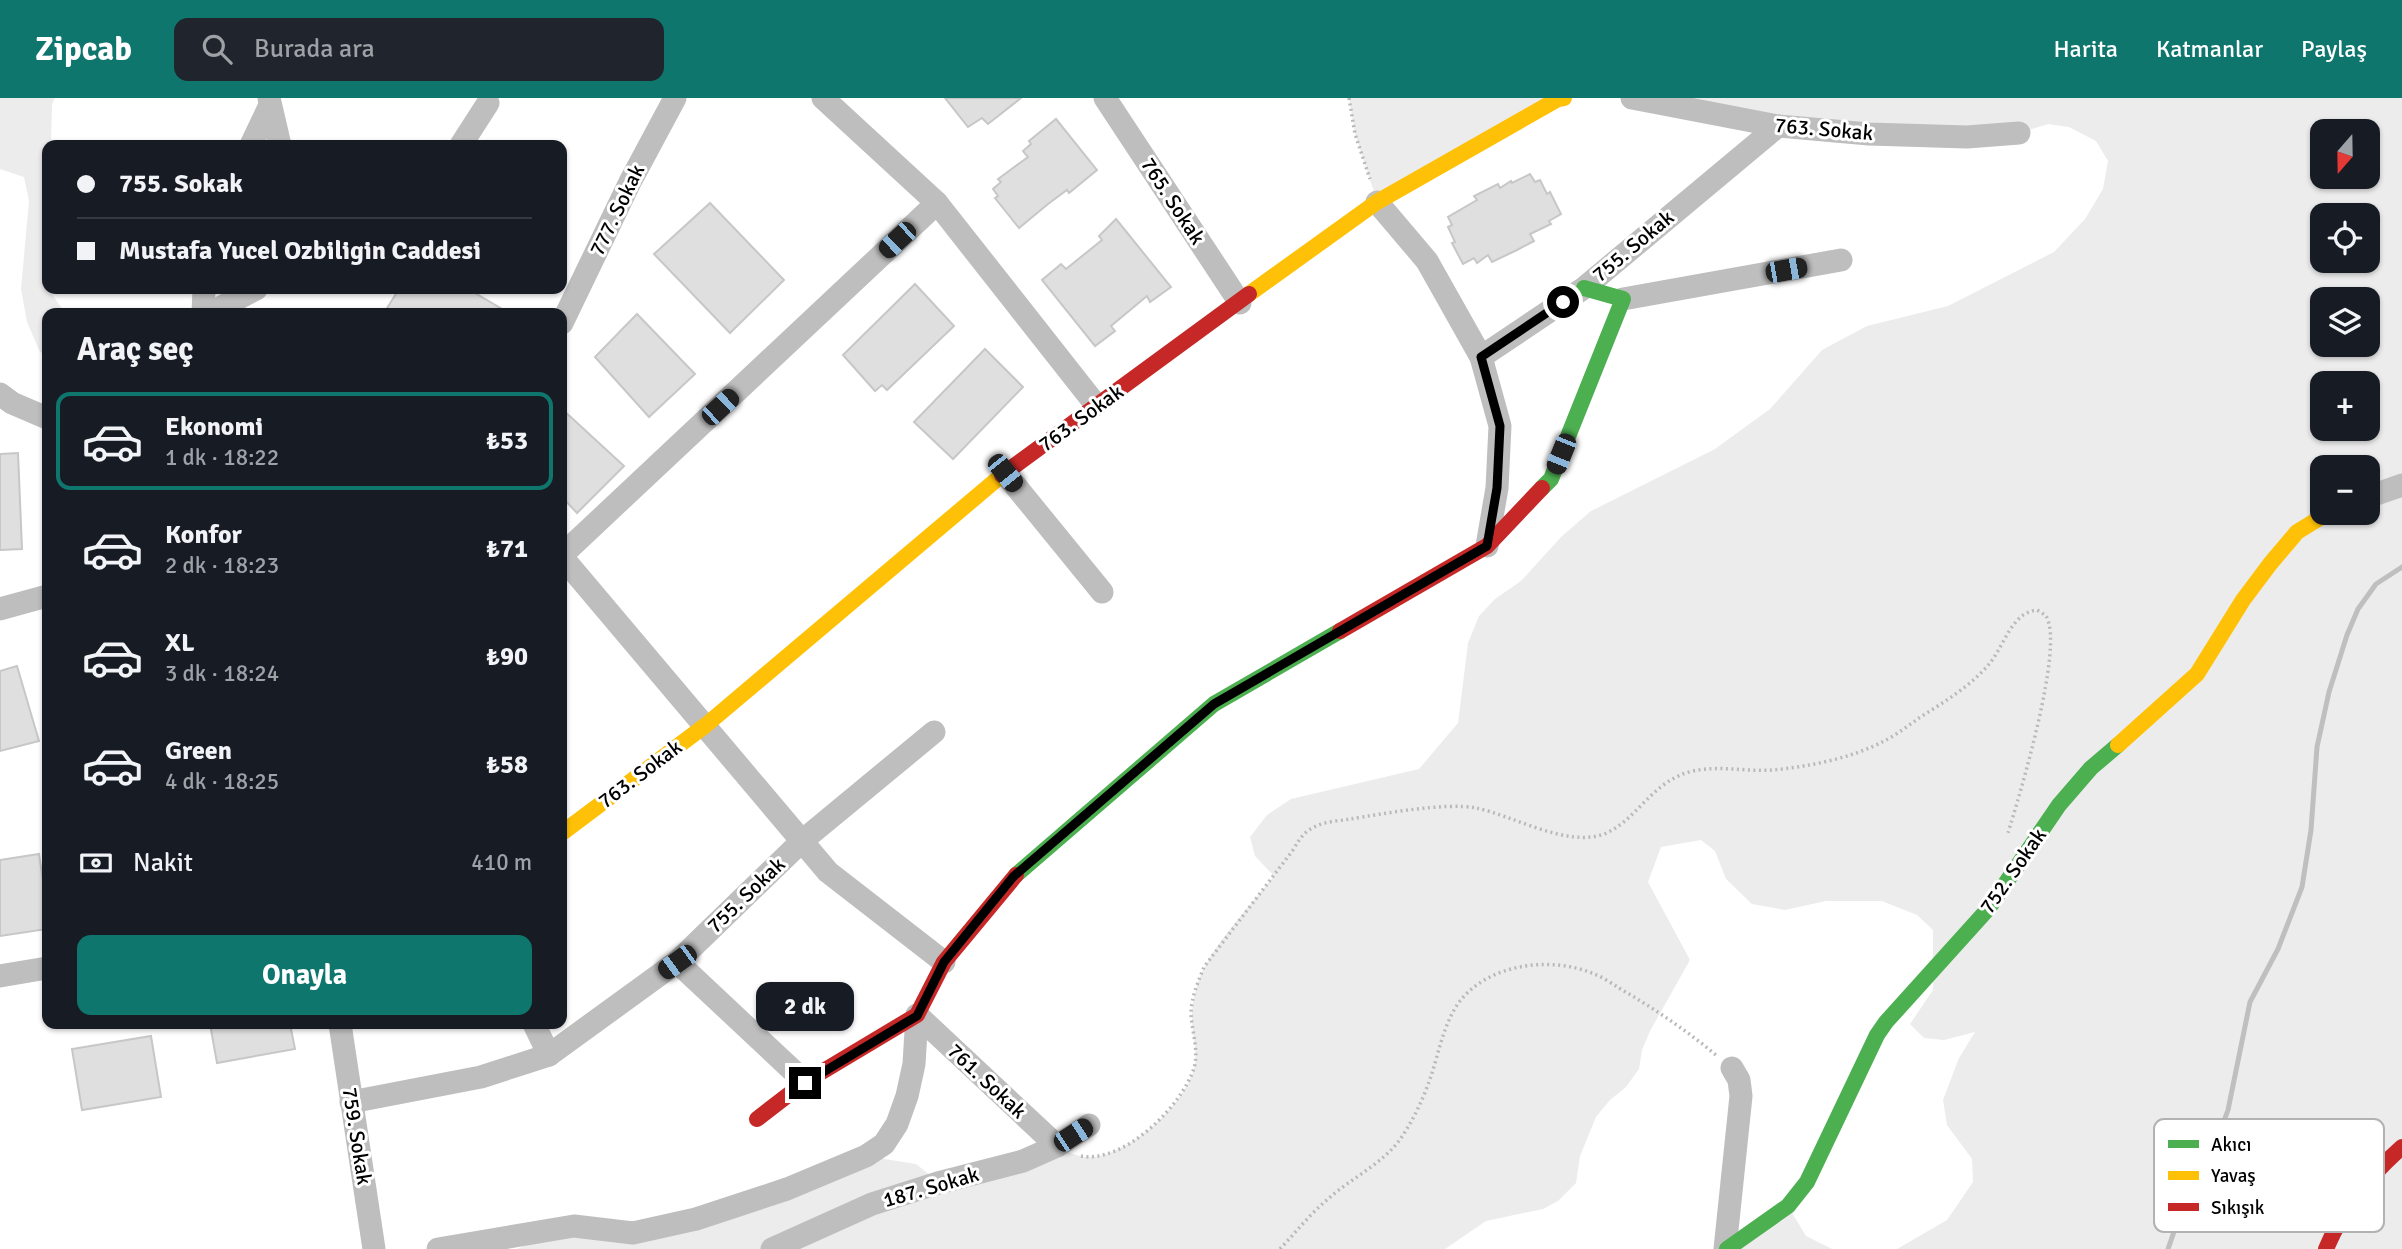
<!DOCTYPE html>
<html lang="tr">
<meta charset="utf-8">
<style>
:root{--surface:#171b24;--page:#20242c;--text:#f1f3f6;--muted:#9ea1a6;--line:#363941;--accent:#0f766e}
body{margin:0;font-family:Signika,sans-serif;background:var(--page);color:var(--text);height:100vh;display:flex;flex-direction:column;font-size:26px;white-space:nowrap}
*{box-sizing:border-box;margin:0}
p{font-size:23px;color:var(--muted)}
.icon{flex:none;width:38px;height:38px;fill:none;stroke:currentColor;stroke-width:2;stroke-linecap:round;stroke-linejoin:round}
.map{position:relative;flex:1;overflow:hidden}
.drawer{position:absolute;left:42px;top:210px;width:525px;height:721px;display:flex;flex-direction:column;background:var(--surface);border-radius:14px;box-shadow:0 2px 5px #0004}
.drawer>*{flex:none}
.hud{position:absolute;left:42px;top:42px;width:525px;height:154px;border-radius:14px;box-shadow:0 2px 5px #0004;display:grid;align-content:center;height:154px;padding:0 35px;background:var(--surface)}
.needle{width:46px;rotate:200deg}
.tools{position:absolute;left:2310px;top:21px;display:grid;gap:14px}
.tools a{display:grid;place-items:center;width:70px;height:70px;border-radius:14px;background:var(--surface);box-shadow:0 2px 5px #0004;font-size:35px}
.end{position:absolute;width:32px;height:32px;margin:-16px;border:9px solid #000;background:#fff;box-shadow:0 0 0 4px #fff}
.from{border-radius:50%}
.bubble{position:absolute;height:49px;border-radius:14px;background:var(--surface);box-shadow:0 2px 5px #0004;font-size:23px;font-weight:700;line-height:49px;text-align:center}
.car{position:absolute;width:21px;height:42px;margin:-21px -10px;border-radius:9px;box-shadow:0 0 5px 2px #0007;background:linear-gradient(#222 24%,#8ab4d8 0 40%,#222 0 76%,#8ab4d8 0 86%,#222 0)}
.hud b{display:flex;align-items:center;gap:24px;height:66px;font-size:26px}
.hud b+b{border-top:2px solid var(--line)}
.hud i{width:18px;height:18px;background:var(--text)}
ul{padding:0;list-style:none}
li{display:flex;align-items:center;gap:21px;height:98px;margin:0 14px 10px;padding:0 21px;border:4px solid transparent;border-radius:14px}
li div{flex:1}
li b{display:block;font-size:26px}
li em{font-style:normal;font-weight:700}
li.current{border-color:var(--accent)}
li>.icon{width:63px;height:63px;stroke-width:1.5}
h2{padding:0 35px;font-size:32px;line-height:84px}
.pay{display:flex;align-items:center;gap:18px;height:77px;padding:0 35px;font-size:26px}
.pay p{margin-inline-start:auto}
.cta{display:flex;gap:14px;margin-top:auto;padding:14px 35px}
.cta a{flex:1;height:80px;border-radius:14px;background:var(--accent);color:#fff;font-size:28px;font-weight:700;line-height:80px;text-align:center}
header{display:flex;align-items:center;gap:42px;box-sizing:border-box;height:98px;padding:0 35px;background:var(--accent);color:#fff}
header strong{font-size:33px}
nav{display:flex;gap:38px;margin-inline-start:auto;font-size:24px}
.search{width:490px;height:63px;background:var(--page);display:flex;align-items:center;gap:18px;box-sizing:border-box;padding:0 24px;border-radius:14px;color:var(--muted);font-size:26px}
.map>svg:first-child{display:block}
.green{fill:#ececec;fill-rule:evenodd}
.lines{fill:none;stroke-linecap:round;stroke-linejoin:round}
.stream{stroke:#bfbfbf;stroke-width:5}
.building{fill:#dfdfdf;stroke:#c7c7c7;stroke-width:2}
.path{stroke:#b9b9b9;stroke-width:3.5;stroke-dasharray:2 3.5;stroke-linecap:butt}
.street{stroke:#bebebe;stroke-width:23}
.fast{stroke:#4caf50;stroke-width:16}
.slow{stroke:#ffc107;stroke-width:16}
.jam{stroke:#c62828;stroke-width:16}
.route{stroke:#000;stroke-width:9}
.labels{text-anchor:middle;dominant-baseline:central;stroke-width:6;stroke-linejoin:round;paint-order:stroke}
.street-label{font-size:21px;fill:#000;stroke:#fff}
.key{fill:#fff;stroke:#b2b2b2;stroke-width:2}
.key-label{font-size:19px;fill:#000}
</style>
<header>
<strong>Zipcab</strong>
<div class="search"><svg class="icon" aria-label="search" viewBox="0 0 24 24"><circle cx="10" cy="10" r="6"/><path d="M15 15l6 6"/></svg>Burada ara</div>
<nav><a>Harita</a><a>Katmanlar</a><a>Paylaş</a></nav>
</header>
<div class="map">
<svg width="2402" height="1151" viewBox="0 0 2402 1151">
<rect width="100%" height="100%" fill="#fff"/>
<!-- green -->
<g class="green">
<polygon points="0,0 55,0 52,6 51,47 47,47 47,189 65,215 47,215 47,257 40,254 27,224 21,191 29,103 24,79 0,71"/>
<polygon points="1349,0 1564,0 1377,103 1355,36"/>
<path d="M1632,0h770v1151h-505l50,-29 26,-38 -1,-23 -25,-34 -4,-25 16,-42 16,-26 -31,8 -20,-2 -14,-14 23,-34v-60l-16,-15 -35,-14h-56l-41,9 -33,-6 -26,-25 -11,-28 -14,-11 -40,7 -13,35 42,78 -40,71 -8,19 -3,19 -13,18 -16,13 -14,17 -16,39 -4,27 -18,18 -15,8 -57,12 -41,28h-928l57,-23 59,7 233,-77 50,8 14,11 127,-29c11,6 22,12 35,11 38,-2 96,-55 103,-92 2,-11 -1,-21 -2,-32 -3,-22 1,-43 10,-63 15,-30 49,-67 71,-94l-19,-20 -5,-19 17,-22 24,-16 128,-30 39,-46 10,-80 11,-27 16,-17 26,-18 40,-44 30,-26 124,-62 55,-40 52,-59 45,-24 81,-20 106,-54 31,-33 18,-30 5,-28 -12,-20 -27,-14 -21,-3 -29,9 -52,4zM2322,33h46v46h-46zM2322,117h46v46h-46zM2322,201h46v46h-46zM2322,285h46v46h-46zM2322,369h46v46h-46z"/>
<polygon points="1788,1108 1806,1138 1832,1151 1727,1151"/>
</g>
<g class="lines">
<!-- stream -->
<polyline class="stream" points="2168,1151 2186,1099 2206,1071 2228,1012 2250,904 2278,851 2302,789 2311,732 2317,649 2329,594 2347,537 2358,511 2376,486 2402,469"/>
</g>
<!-- building -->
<g class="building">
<polygon points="945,0 1021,0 988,26 982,20 968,29"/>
<polygon points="1056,21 1097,72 1069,95 1067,92 1048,106 1019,130 995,100 998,98 993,91 1001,84 998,81 1028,59 1023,53 1031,46 1029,43"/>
<polygon points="1530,76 1535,84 1540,82 1547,96 1550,94 1561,116 1549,123 1551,126 1530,136 1534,143 1517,152 1492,164 1488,157 1477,165 1474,160 1463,166 1452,145 1455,144 1448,129 1452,127 1448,119 1477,102 1474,98 1498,86 1500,90 1511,83 1512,85"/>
<polygon points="710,105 784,182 730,235 654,156"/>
<polygon points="1116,121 1171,189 1150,204 1147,198 1111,228 1115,233 1095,248 1042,182 1061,166 1066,171 1102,142 1099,138"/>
<polygon points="915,186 954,228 887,292 882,287 875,293 843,257"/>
<polygon points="399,191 468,191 509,215 384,215"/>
<polygon points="637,216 695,276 649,319 595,259"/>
<polygon points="985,251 1023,289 953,361 914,324"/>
<polygon points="562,311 624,368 577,415 562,399"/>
<polygon points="18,355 22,451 0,452 0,356"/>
<polygon points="17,568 39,643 0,653 0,573"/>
<polygon points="39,756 47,809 47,831 0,838 0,762"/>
<polygon points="210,926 290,926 295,951 217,965"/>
<polygon points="151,938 161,999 82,1012 72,951"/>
</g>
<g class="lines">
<!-- path -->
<g class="path">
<polyline points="1349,0 1355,36 1370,81"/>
<path d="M1081,1058c43,8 101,-50 113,-88 5,-17 -2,-36 -3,-54 0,-16 7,-32 13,-47l89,-117c7,-12 12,-20 26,-25 9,-4 21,-4 31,-6 32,-5 95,-17 126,-11 36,7 91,40 128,26 33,-13 48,-54 89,-63 26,-6 53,1 79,-1 35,-3 81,-12 112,-29 12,-6 24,-15 35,-23 25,-16 52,-32 71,-55 14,-17 22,-51 47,-53 2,1 8,5 9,6 19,30 -27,181 -38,217"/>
<path d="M1280,1151c16,-17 31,-36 48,-50 23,-21 55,-35 73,-61 13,-19 23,-41 30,-62 8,-24 13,-54 29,-75 29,-37 89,-45 132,-28 9,3 19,10 27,15 34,20 67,42 97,67"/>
</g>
<!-- street -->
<g class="street">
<polyline points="269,0 280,47"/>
<polyline points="823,0 937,105 1096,307"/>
<polyline points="1105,0 1240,205"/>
<polyline points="1632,0 1778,28 1869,36 1967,39 2019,35"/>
<polyline points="251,47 270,7"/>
<polyline points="461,47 488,5"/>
<polyline points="1377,104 1427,163 1481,259 1500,328 1497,390 1487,448"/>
<polyline points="1623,201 1841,162"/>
<polyline points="203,215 204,191"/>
<polyline points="210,215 256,191"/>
<polyline points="562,225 630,84 675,0"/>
<polyline points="1481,259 1584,190 1778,28"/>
<polyline points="0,296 12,305 47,320"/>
<polyline points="1005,375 1102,494"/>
<polyline points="2368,399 2402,387"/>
<polyline points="562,457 937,105"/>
<polyline points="562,459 828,774 944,864"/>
<polyline points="0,511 47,498"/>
<polyline points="677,864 805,984"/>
<polyline points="0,878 47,870"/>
<polyline points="917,917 1057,1048"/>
<polyline points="340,926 374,1151"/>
<polyline points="534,926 549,957"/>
<polyline points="351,1004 481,979 549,957 677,864 802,743 934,634"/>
<polyline points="438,1151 574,1128 633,1135 696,1121 787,1091 866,1058 884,1046 897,1026 907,998 914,966 917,917"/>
<polyline points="772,1151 872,1106 938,1085 1023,1063 1057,1048 1089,1027"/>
<polyline points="1725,1151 1741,998 1739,982 1732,970"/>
</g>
<!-- fast -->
<g class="fast">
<polyline points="1542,390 1551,381 1623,201 1584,190"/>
<polyline points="1016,777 1214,606 1340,533"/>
<polyline points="1727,1151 1788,1108 1807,1084 1877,937 1886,924 1988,811 2059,707 2091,670 2118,647"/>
</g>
<!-- slow -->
<g class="slow">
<polyline points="1249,196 1377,104 1558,1 1564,0"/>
<polyline points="2118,647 2197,576 2243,502 2270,466 2297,434 2328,415"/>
<polyline points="562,735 706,627 1002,377"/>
</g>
<!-- jam -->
<g class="jam">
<polyline points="1002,377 1249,196"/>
<polyline points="1340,533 1487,448 1542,390"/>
<polyline points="757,1021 805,984 917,917 944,864 1016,777"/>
<path d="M2326,1151c17,-41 43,-73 76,-102"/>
</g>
</g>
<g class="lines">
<!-- route -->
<polyline class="route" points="805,985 917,918 944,864 1013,779 1214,606 1487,448 1497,390 1500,328 1481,259 1563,204"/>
</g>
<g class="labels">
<!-- street labels -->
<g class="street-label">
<text transform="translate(1824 31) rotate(5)">763. Sokak</text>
<text transform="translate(1173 103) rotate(57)">765. Sokak</text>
<text transform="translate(617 112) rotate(-64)">777. Sokak</text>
<text transform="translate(1633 148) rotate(-40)">755. Sokak</text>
<text transform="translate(1081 320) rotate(-36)">763. Sokak</text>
<text transform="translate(640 676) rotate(-37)">763. Sokak</text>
<text transform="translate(2013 773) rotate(-55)">752. Sokak</text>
<text transform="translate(746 797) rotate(-44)">755. Sokak</text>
<text transform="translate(987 983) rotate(43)">761. Sokak</text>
<text transform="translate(357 1038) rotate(81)">759. Sokak</text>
<text transform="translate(931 1089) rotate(-16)">187. Sokak</text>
</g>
</g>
<!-- legend -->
<rect x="2154" y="1021" width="230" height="113" rx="10" class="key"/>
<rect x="2168" y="1042" width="31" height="8" fill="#4caf50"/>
<rect x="2168" y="1073" width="31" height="9" fill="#ffc107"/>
<rect x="2168" y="1105" width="31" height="8" fill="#c62828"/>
<g class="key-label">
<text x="2211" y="1053">Akıcı</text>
<text x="2211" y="1084">Yavaş</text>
<text x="2211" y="1116">Sıkışık</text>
</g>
</svg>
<div class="tools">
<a><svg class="needle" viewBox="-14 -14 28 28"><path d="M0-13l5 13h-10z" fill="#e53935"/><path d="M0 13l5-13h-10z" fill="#9ea1a6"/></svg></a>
<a><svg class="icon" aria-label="locate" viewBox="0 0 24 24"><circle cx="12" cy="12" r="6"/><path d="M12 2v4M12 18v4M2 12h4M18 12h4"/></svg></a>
<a><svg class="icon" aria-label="layers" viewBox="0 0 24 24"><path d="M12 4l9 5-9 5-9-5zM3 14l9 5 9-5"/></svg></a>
<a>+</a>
<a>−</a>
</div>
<i class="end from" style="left:1563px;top:204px"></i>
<i class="end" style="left:805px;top:985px"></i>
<div class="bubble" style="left:756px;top:884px;width:98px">2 dk</div>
<i class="car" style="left:897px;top:142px;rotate:227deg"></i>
<i class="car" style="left:1786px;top:172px;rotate:80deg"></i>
<i class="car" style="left:720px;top:309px;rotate:47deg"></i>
<i class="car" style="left:1561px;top:356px;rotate:202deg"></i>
<i class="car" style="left:1005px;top:375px;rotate:141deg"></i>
<i class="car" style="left:677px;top:864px;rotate:234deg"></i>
<i class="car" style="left:1073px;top:1037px;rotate:57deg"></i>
<div class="hud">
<b><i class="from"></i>755. Sokak</b>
<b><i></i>Mustafa Yucel Ozbiligin Caddesi</b>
</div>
<section class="drawer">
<h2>Araç seç</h2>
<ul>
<li class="current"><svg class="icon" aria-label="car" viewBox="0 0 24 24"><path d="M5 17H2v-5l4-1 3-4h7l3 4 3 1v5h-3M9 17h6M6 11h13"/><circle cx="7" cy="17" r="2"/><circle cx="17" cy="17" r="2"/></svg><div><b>Ekonomi</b><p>1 dk · 18:22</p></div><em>₺53</em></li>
<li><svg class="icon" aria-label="car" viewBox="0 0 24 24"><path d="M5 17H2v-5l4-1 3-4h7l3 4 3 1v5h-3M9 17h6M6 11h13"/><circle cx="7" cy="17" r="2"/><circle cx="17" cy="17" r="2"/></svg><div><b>Konfor</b><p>2 dk · 18:23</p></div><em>₺71</em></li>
<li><svg class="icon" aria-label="car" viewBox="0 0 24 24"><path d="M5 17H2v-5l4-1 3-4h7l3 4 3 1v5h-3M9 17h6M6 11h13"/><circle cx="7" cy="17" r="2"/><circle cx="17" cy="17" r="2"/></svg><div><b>XL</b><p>3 dk · 18:24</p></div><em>₺90</em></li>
<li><svg class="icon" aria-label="car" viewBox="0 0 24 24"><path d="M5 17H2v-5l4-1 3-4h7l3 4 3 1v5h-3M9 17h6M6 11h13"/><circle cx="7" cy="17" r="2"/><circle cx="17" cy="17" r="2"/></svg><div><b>Green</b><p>4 dk · 18:25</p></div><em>₺58</em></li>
</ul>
<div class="pay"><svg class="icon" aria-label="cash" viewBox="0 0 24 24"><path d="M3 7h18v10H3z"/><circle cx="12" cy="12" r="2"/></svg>Nakit<p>410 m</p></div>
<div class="cta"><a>Onayla</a></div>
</section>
</div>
